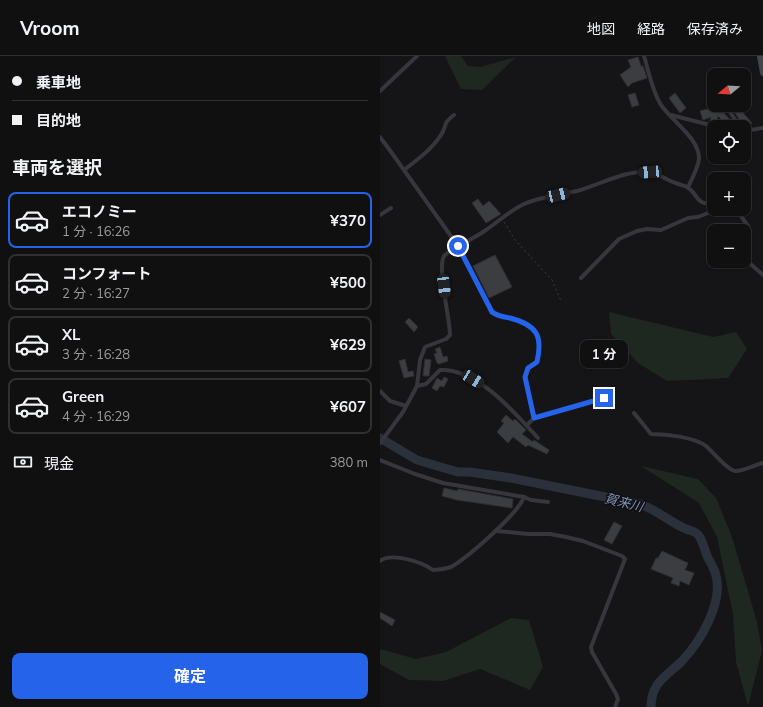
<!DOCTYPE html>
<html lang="ja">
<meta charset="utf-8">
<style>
:root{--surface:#101011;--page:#1e1e1f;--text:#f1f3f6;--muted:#9c9d9f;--line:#303031;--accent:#2563eb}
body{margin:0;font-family:Mulish,"Noto Sans JP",sans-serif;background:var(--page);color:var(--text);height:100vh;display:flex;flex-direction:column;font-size:15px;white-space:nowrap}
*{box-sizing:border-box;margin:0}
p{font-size:13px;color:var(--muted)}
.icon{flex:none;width:22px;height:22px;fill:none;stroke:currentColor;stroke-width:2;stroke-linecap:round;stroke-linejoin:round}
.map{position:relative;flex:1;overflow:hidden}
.drawer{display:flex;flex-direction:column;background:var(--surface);width:380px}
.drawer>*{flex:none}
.top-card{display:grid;align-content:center;height:88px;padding:0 12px;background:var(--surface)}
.needle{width:26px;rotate:252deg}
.fabs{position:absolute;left:327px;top:12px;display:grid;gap:8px}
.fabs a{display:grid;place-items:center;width:44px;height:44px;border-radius:8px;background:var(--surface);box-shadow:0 1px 3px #0004,0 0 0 1px var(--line);font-size:20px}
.end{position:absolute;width:18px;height:18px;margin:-9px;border:5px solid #2563eb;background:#fff;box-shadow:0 0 0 2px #fff}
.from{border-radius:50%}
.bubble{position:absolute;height:28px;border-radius:8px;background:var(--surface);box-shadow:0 1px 3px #0004,0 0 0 1px var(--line);font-size:13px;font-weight:700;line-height:28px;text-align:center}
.car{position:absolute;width:12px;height:24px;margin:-12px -6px;border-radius:5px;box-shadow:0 0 3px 1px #0007;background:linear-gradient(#222 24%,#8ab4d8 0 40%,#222 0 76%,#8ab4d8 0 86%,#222 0)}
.top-card b{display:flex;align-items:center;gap:14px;height:38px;font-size:15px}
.top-card b+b{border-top:1px solid var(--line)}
.top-card i{width:10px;height:10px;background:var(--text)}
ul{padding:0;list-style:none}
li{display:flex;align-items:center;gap:12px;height:56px;margin:0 8px 6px;padding:0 4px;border:2px solid var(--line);border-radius:8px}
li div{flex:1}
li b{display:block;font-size:15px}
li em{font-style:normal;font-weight:700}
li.on{border-color:var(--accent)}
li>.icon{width:36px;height:36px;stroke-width:1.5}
h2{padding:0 12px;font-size:18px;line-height:48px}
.pay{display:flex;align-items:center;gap:10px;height:44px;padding:0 12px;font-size:15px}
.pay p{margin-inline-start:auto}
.cta{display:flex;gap:8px;margin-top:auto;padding:8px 12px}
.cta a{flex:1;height:46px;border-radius:8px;background:var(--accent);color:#fff;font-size:16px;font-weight:700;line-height:46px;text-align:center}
header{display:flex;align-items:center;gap:24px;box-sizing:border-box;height:56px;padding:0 20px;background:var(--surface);border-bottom:1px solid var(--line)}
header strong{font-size:19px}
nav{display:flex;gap:22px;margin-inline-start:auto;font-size:14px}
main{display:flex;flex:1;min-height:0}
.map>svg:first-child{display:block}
.green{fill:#1f2721}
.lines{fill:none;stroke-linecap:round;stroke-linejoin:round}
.river{stroke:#2b313b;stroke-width:9}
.building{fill:#3c3d41;stroke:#2f2f33}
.path{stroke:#3c3d43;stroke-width:1;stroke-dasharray:2 3;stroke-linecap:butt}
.street{stroke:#36363c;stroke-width:4}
.secondary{stroke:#44444c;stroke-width:6}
.route{stroke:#2563eb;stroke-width:5}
.labels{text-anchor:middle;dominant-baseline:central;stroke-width:3;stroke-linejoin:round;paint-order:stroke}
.water-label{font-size:13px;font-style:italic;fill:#7d91b3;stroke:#101012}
</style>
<header>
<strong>Vroom</strong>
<nav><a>地図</a><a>経路</a><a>保存済み</a></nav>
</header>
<main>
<section class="drawer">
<div class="top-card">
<b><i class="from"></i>乗車地</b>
<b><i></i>目的地</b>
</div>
<h2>車両を選択</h2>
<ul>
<li class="on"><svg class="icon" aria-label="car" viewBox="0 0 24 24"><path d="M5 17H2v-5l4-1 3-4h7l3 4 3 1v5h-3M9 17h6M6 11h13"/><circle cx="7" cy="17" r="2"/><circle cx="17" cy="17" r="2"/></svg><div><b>エコノミー</b><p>1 分 · 16:26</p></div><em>¥370</em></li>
<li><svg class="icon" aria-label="car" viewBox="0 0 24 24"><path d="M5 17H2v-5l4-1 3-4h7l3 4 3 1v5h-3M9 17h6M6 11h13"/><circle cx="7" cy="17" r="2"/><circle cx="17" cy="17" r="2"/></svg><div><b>コンフォート</b><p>2 分 · 16:27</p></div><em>¥500</em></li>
<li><svg class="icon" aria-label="car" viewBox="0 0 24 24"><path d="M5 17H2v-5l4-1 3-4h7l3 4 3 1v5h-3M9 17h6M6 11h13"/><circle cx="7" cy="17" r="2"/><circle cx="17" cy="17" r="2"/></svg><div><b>XL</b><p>3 分 · 16:28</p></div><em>¥629</em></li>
<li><svg class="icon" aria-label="car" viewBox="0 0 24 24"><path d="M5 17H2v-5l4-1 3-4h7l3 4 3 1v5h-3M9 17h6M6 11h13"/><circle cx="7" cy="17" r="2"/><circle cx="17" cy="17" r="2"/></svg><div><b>Green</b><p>4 分 · 16:29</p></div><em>¥607</em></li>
</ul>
<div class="pay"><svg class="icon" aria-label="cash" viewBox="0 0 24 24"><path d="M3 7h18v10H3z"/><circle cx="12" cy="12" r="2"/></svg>現金<p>380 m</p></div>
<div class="cta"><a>確定</a></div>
</section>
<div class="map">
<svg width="383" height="651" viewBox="0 0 383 651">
<rect width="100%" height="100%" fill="#151517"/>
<!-- green -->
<g class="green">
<polygon points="65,0 81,0 88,10 100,11 136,1 102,34 81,33"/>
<polygon points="229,256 333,281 356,276 367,293 348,322 287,325 258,307 231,278"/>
<polygon points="261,410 318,423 336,442 352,481 377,566 382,595 368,650 356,606 353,558 337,481 319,447"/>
<polygon points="131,562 149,564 163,611 150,634 100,613 63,625 29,624 0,608 0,593 36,603 66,596"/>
</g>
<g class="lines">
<!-- river -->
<path class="river" d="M0,382l37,22 41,12h12l41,6 129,26c17,6 30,18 46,25 5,2 10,2 13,7 4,6 6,15 9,22 3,5 5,9 7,14 10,28 -14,69 -33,89 -15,15 -31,21 -31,46"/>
</g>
<!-- building -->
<g class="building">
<polygon points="258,1 261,10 263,10 267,22 252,27 248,31 240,19 251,11 248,4"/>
<polygon points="255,37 259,49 252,51 248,39"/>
<polygon points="295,37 306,52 300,57 289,42"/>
<polygon points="334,43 334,49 343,49 344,53 342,55 353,67 349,71 338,60 336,67 330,65 331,61 323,64 320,55 331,52 328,48"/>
<polygon points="350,49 356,49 372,67 367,71 359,63"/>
<polygon points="98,143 103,150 109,145 121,158 106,167 92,147"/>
<polygon points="115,199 132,231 109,242 93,210"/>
<polygon points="29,262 38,271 34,276 25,266"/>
<polygon points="60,291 63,301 67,300 68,305 59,308 57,307 54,298 57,297 55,293"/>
<polygon points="25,303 28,316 33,315 34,320 24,322 19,305"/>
<polygon points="45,303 51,304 49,320 43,320"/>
<polygon points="64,321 68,323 64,331 60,330 57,335 52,332 57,322 62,325"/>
<polygon points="126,359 133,365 135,363 146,374 142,378 153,386 154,384 169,394 167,398 148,389 146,391 133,381 128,387 117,376 124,367 121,365"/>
<polygon points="64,432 77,435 78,433 133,443 132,452 77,444 62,440"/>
<polygon points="234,466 242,470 232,488 224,484"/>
<polygon points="282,495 308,507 305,514 314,517 309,529 300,525 299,530 291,527 293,522 271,513 276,502 278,502"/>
<polygon points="0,556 15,564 12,570 0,562"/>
</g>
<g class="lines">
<!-- path -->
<polyline class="path" points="124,166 135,184 172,224 181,245"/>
<!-- street -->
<g class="street">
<path d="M264,0c5,16 8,35 17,49 11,16 39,34 38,54 -1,9 -7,20 -11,28"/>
<polyline points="0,35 37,0"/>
<polyline points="346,50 360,71"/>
<polyline points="291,59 338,71"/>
<polyline points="364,75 383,72"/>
<path d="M0,81l9,12 69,97 34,66c5,4 12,5 18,6 27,7 33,17 27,44l-9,6 -3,9 9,41"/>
<path d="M24,114c13,-10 28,-21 37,-35 7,-10 0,-10 13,-20"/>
<polyline points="356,153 368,170 370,176 364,195 366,204 383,219"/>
<polyline points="0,159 11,152"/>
<polyline points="201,222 239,183 257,175 267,173 281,174 308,162 318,161 338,153"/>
<path d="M37,330l9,-2 14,-14c37,-2 75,43 98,68"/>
<polyline points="0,335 10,345 26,350"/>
<path d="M254,357l17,21c15,0 43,3 55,12 6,5 23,26 30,25 6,0 19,-6 27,-8"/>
<polyline points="147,369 154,362 224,342"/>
<path d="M0,387l23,-31 14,-26 3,-26 5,-13 21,-8 4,-4c0,-17 -13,-66 -6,-79 1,-1 3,-3 5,-4 11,-7 23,-13 34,-20 14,-9 26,-21 41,-28 16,-7 35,-9 53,-13 22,-6 50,-22 74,-19 8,2 14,7 22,10 4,2 10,3 14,5 12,7 8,19 27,16"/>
<polyline points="0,404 35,418 63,427 144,441 151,444 168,446"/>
<polyline points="117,475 148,478 170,478 186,481 203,485 242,500 245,503 211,591 212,596 236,638 238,643 235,651"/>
<path d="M0,505c12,-9 42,1 53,9 6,0 12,-1 18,-3 16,-9 67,-53 73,-70"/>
</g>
<!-- secondary -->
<polyline class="secondary" points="380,0 383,17"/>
</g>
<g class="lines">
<!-- route -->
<path class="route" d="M78,190l34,66c5,4 12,5 18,6 27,7 33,18 27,44l-9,6 -3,9 9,41 70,-20"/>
</g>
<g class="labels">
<!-- water labels -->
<g class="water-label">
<text transform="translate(244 446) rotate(14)">賀来川</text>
</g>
</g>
</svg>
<div class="fabs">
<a><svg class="needle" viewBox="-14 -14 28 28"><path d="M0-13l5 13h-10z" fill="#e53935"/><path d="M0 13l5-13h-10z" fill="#9c9d9f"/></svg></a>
<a><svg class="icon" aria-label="locate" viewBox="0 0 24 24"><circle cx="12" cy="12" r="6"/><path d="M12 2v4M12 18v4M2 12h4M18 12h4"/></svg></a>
<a>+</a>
<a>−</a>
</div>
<i class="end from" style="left:78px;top:190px"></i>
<i class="end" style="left:224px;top:342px"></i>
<div class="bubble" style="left:200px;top:284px;width:48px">1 分</div>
<i class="car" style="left:270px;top:116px;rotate:266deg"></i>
<i class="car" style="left:178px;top:139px;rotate:77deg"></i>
<i class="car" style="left:64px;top:230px;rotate:173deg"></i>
<i class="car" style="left:93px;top:323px;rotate:121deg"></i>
</div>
</main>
